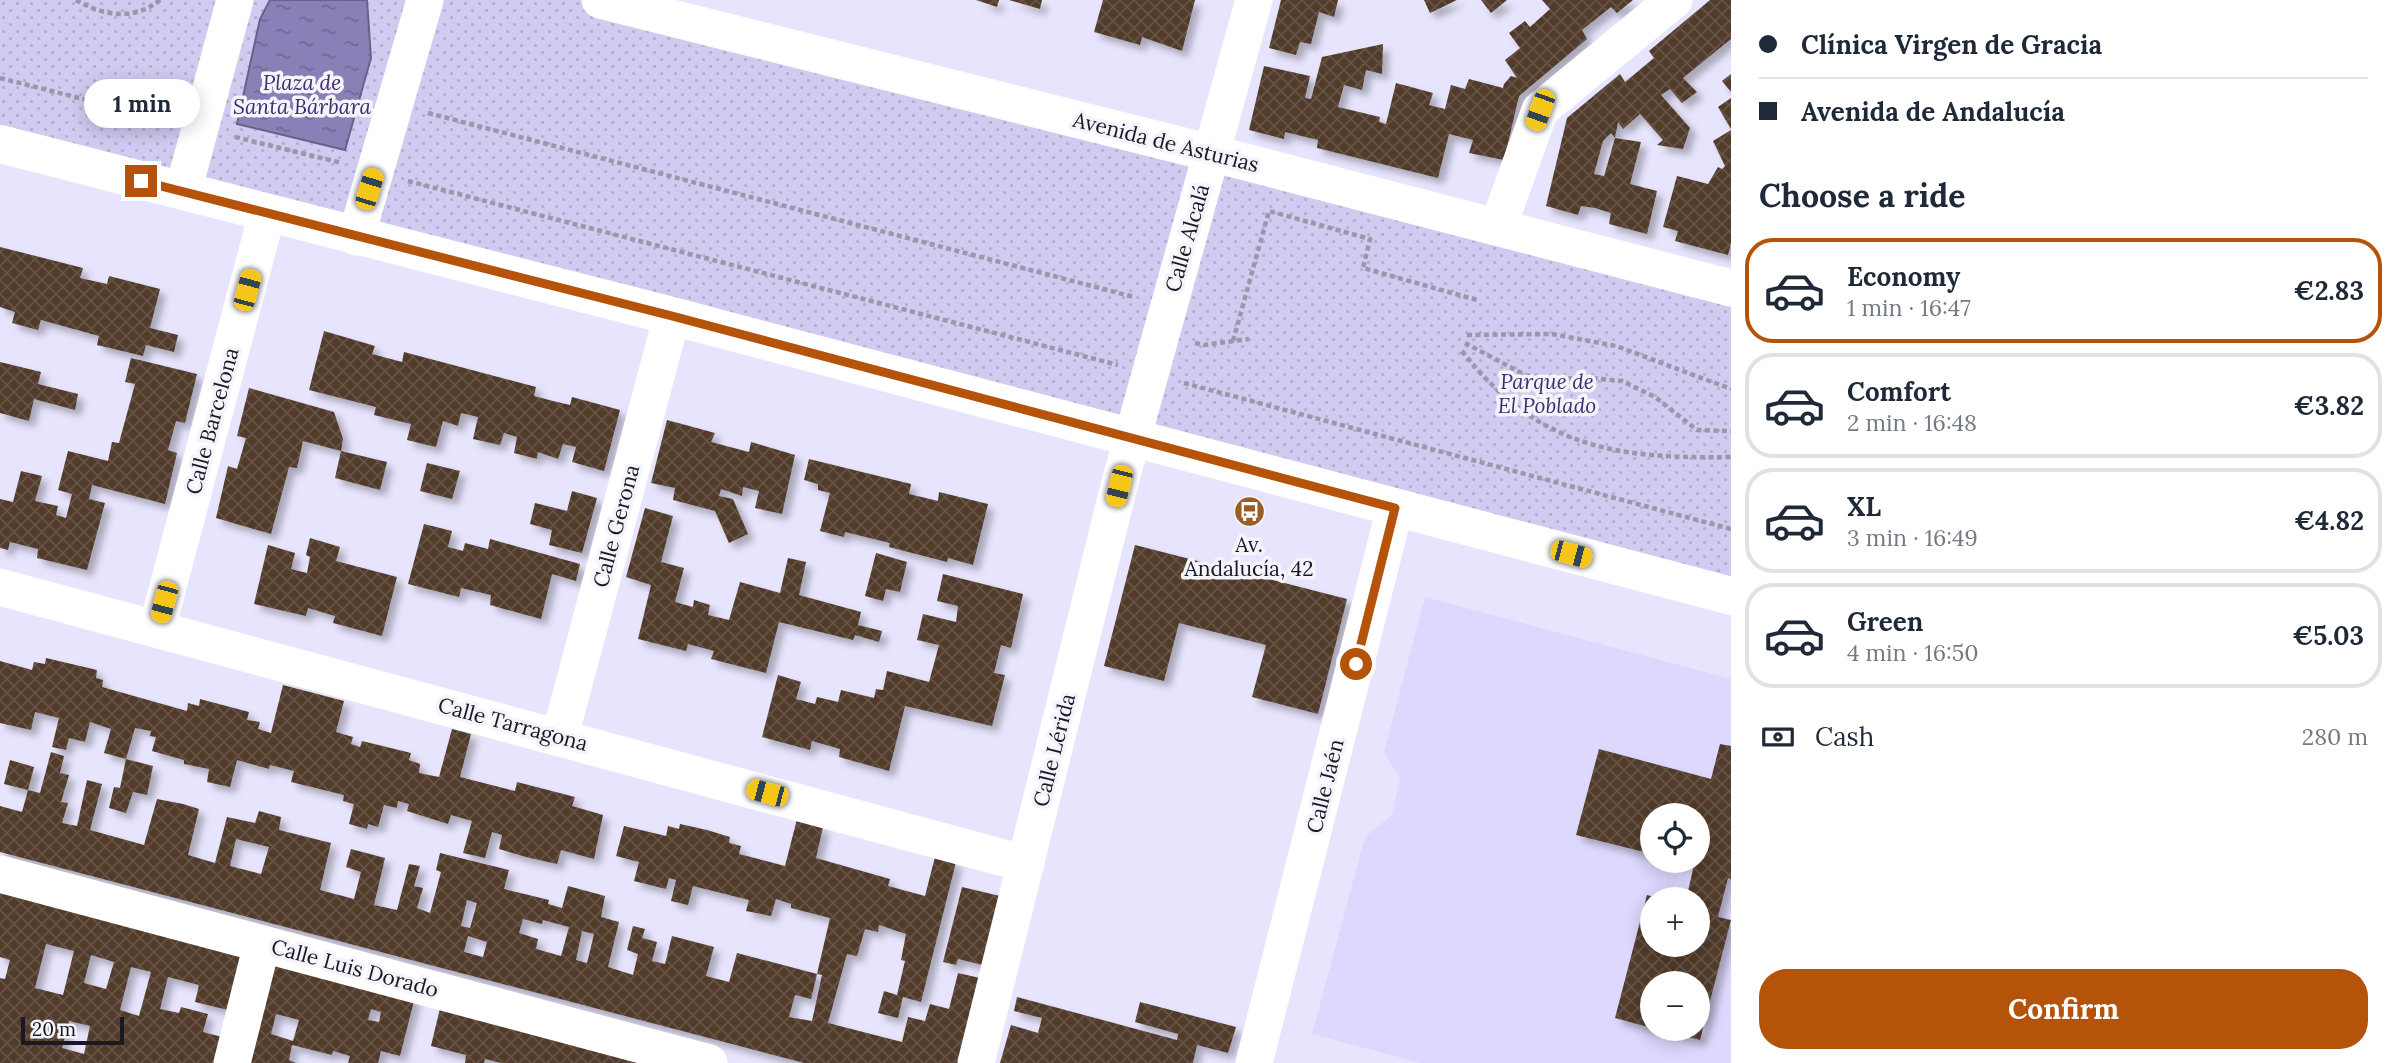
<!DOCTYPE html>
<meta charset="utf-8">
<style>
:root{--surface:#fff;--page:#f2f2f3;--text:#1f2937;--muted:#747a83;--line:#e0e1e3;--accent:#b45309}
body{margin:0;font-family:Lora,serif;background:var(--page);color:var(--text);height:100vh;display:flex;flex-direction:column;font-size:26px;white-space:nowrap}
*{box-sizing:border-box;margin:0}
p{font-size:23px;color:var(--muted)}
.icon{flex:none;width:38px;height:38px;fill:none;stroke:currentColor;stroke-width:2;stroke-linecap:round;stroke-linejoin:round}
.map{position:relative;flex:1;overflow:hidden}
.drawer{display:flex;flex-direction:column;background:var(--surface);width:665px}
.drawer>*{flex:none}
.hud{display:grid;align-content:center;height:154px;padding:0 28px;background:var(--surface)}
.buttons{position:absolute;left:1640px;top:803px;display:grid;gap:14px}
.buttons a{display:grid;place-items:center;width:70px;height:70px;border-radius:50%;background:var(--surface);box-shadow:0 4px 18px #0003;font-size:35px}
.scale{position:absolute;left:21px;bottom:18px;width:103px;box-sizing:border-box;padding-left:7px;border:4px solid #191823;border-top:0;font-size:19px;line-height:24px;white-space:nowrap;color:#191823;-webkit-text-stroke:5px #f5f4fa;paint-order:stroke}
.end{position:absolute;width:32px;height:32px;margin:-16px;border:9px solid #b45309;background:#fff;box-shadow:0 0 0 4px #fff}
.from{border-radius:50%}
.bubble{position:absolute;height:49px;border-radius:24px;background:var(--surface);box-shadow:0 4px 18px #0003;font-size:23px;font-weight:700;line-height:49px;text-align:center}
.car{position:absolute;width:21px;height:42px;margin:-21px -10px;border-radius:9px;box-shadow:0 0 5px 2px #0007;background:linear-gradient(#f5c518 24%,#345 0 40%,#f5c518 0 76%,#345 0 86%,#f5c518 0)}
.hud b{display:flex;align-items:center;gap:24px;height:66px;font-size:26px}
.hud b+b{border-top:2px solid var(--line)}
.hud i{width:18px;height:18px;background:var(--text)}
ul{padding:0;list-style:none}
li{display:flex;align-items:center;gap:21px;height:105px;margin:0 14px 10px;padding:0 14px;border:4px solid var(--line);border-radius:28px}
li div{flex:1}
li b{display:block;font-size:26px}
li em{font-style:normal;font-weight:700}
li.active{border-color:var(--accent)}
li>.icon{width:63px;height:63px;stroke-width:1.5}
h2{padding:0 28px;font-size:32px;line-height:84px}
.pay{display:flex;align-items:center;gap:18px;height:77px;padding:0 28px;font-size:26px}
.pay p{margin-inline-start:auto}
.cta{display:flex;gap:14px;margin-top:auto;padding:14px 28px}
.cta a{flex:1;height:80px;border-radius:28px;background:var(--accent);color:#fff;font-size:28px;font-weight:700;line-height:80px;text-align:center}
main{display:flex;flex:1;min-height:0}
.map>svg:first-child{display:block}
.built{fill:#ddd8fe;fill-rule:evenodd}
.park{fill:url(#park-dots)}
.water{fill:url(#water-ripples);stroke:#68618b;stroke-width:2}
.building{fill:url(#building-cross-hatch);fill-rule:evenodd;filter:url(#shadow)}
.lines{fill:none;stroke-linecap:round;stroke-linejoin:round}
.path{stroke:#9997aa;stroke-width:4.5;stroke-dasharray:5 3.5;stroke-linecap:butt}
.minor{stroke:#fff;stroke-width:37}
.tertiary{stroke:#fff;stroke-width:38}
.route{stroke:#b45309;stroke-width:9}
.labels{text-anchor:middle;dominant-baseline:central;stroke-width:7;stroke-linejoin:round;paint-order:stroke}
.park-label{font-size:21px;font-style:italic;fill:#3f2d72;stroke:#f5f4fa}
.street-label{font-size:21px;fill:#191823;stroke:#f5f4fa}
.poi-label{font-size:21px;fill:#191823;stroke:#f5f4fa}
</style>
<main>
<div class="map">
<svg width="1731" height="1063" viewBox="0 0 1731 1063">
<defs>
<pattern id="park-dots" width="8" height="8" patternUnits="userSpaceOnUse" patternTransform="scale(1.75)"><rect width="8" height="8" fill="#d0cbf1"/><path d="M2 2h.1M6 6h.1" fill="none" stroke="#b2aece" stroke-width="1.8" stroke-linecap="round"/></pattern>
<pattern id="water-ripples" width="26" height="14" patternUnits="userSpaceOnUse" patternTransform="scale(1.75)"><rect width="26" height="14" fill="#8a80b8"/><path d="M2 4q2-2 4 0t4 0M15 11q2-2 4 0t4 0" fill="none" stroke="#706895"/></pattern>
<pattern id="building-cross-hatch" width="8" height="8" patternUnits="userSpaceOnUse" patternTransform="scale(1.75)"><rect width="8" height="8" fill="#513b29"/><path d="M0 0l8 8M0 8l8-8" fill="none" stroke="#665447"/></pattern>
<filter id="shadow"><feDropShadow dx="6" dy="6" stdDeviation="3.5" flood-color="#0004"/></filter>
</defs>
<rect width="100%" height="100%" fill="#e7e4fd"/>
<!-- built -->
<path class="built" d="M1425,597l306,82v384h-310l-109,-29 53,-197 27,-22 8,-37 -16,-26zM1652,816h46v45h-46zM1652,900h46v45h-46zM1652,984h46v45h-46z"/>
<!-- park -->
<polygon class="park" points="0,0 600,0 1731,286 1731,596 0,144"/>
<!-- water -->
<polygon class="water" points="270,0 367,0 371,58 345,150 237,124 260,19"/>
<!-- building -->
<g class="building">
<polygon points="976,0 999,0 997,7"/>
<polygon points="1009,0 1042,0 1040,9"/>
<polygon points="1103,0 1195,0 1182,51 1142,37 1140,45 1094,32"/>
<polygon points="1281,0 1338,0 1334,17 1319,12 1311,44 1300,42 1296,55 1269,48"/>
<polygon points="1424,0 1457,0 1430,13"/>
<polygon points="1481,0 1507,0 1491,13"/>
<polygon points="1542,0 1633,0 1617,13 1611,7 1582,30 1587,39 1519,96 1504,160 1469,153 1473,140 1449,134 1438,178 1317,148 1318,140 1285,132 1284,139 1249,130 1264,66 1310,76 1305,98 1311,99 1322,57 1383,44 1382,74 1366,70 1362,90 1344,85 1338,107 1380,117 1379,122 1386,124 1396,83 1433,93 1429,105 1445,109 1451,85 1465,89 1469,79 1503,88 1504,84 1511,76 1517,78 1505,60 1520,48 1509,33 1525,21 1530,27 1550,9"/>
<polygon points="1710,0 1731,0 1731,39 1683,78 1697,92 1682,103 1670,89 1661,95 1690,128 1683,149 1657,145 1663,140 1640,114 1623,129 1618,122 1615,138 1611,133 1603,141 1594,174 1604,176 1615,138 1641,142 1630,184 1657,191 1647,234 1609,224 1611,213 1595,208 1581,206 1578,215 1546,206 1567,118 1620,74 1625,82 1654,58 1649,51"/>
<polygon points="1731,74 1731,92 1722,81"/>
<polygon points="1731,98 1731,129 1718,107"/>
<polygon points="1731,130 1731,243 1728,255 1675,241 1678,231 1663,227 1677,176 1708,184 1718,167 1722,169 1725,166 1713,141"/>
<polygon points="0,247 83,268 80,278 107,284 109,276 160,289 150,328 178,335 174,352 146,345 143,356 97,345 99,336 41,320 38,330 12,323 15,312 0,307"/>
<polygon points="324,331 375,346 372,354 402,362 404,352 536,387 534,396 553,401 570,405 572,397 620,410 604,471 572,462 576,447 563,444 558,459 538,452 537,459 514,453 517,437 504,433 500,445 473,439 478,417 461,413 458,426 443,421 436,447 407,440 411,424 374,415 376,407 309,390"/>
<polygon points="131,358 197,374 185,423 176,421 168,450 177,453 165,504 92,485 89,499 105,503 87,570 37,558 38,549 10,542 8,550 0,548 0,499 13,502 21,471 42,476 35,501 58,506 56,515 66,518 72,494 58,490 68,451 108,461 112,442 119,443 135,384 125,382"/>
<polygon points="0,362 41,372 38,384 78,394 75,410 34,399 29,421 0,413"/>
<polygon points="249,388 334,412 343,439 341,451 303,441 297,468 289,467 271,534 216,518 228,466 237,469 246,438 237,436"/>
<polygon points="667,420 715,433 711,442 749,452 751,442 795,455 782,514 755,508 759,491 743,487 742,496 721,489 719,496 733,499 748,534 729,543 715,511 673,500 675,488 651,483"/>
<polygon points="341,451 387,462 380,490 335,478"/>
<polygon points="809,459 911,484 909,494 938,501 939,492 988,504 973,565 948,558 947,562 889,547 890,543 845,532 844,537 820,531 830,493 818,490 818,484 804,480"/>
<polygon points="427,463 460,471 452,499 420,491"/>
<polygon points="572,491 597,498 582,553 549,545 552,530 530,524 535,503 567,511"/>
<polygon points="645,508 673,516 661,562 684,568 675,602 693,607 694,600 710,605 708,615 729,620 740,582 780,593 788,558 806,562 799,595 861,612 858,625 882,631 879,642 855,635 853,640 779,622 766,673 711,659 714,651 688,644 686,651 638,639 651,585 626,577"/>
<polygon points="424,524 452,531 448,547 463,551 465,543 488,549 490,539 580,564 576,581 552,574 541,619 490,605 491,595 461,588 459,597 408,584"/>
<polygon points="310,538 340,547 336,561 397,577 382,636 333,623 335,616 308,608 306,616 254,604 268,545 295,553 291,569 307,573 310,557 306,555"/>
<polygon points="1135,545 1347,599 1318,714 1252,697 1266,645 1179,623 1164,681 1104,666"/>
<polygon points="876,553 907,562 900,592 886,589 883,601 865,596"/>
<polygon points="943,574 1023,594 1011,648 1001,645 994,673 1005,675 992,726 905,706 889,771 839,757 840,749 812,741 810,750 762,737 778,675 801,682 796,699 815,704 817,697 838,702 841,690 874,698 876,689 883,690 887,671 929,682 939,645 917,640 923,614 956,622 958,606 937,601"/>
<polygon points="46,658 97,670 96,678 103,680 102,687 187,711 188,703 199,706 200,699 249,712 247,720 260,722 258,729 271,733 283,685 344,701 336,732 353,737 351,744 360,747 362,741 411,753 409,760 420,764 419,773 439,777 452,729 471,734 460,777 515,791 517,782 575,797 572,806 603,815 594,859 561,850 557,864 526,857 499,849 502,835 492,832 485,858 463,853 472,821 451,815 448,824 407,811 409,804 398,801 397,808 384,805 378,827 368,824 367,829 349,824 354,804 343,801 344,795 291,782 294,771 270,765 269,769 237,760 230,787 207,782 209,769 184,764 184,760 152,751 156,737 150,736 151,731 135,728 126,759 104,753 111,729 90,722 85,742 69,738 66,750 52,747 59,718 35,712 31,730 0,723 0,661 32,670 34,662 45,664"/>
<polygon points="1720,744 1731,746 1731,879 1728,878 1718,917 1731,920 1700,1040 1660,1030 1698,1029 1698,984 1652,984 1652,1028 1615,1018 1647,895 1661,899 1652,900 1652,945 1698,945 1698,900 1686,900 1694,865 1681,862 1698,861 1698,816 1652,816 1652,854 1576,835 1599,749 1711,779"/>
<path d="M51,752l13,4 -4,17 9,2 -8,27 7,1 -6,20 15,3 10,-46 15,4 -12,46 54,15 13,-46 26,5 16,5 -11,46 27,8 12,-46 28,6 4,-12 22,6 -2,13 52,13 -11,47 34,9 7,-27 -15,-5 5,-18 34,9 -11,47 23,5 12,-46 11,2 -6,20 9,2 -6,20 13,5 11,-41 -5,-2 4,-17 69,17 -5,19 45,11 -1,4 14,4 6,-22 37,10 -4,21 18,5 -11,45 25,8 5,-21 -11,-4 6,-24 12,3 -3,9 15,4 -5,19 13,3 7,-28 42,11 -8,29 23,6 8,-29 65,17 15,4 -6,25 -16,-4 -6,22 23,4 10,-46 -5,-1 13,-56 -39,-10v-4l-15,-5 -5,17 -25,-5 3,-11 -56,-14 -5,19 -17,-4 5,-21 -7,-2 -3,11 -32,-8 5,-19 -23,-6 8,-30 42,10 2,-10 11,3 1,-5 27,6 23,7 -1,6 12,3 -2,8 46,12 12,-47 26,8 -7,31 74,21 -2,7 37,10 10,-39 21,5 -35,140 -18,-5 -5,21 -20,-5 6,-22 13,4 8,-34 -4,-1 5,-26 -27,-9 -1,7 -13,-3 -8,27 -10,-2 -19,69 74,19 6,-25 17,4 5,-17 19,5 9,-36 22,5 -22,85h-154l-804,-211v-46l22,6 6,-22 -24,-6 6,-24 24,7 -6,23 12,3zM236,839l33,8 -8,27 -31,-8zM467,900l10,3 -7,25 -9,-2zM523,919l19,5 1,-4 26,7 -8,29 -25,-7 2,-10 -19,-6zM582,931l12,3 -7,29 -11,-3zM468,936l19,6 -4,15 -19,-5z"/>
<polygon points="126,759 153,766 147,795 133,792 126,813 109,808 114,787 120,788"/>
<polygon points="962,887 1000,896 983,965 958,959 956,965 943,962"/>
<path d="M0,889l244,64 -16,57 -33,-8 4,-17 -31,-8 -8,32 19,4 2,-6 27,7 -5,18 19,5 -7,26h-215v-85l5,1 5,-19 -10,-3zM46,944l28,7 -11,44 -28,-7zM91,955l23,7 -8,27 -22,-6zM131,967l20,5 -12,44 -19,-6zM69,1021l21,5 -6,28 -22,-6z"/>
<path d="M273,960l142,37 -15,59 -19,-5 -3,12h-30l2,-7 -17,-5 -1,4 -40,-10 -3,15 7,3h-49zM371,1009l10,3 -2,10 -11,-2zM276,1014l23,6 -6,21 -22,-7z"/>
<polygon points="1017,997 1177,1040 1178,1034 1135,1022 1140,1002 1236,1027 1228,1053 1197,1045 1193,1063 1000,1063 1011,1025 1038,1033 1042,1018 1014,1011"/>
<polygon points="441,1004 664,1063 501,1063 485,1059 484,1063 465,1063 466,1055 431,1046"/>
</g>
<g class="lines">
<!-- path -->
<g class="path">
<path d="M76,0c27,16 58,21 84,0"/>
<polyline points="0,78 166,120"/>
<polyline points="428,113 1134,297"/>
<polyline points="235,137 342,163"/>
<polyline points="408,181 1118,365"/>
<polyline points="1467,335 1552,334 1616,346 1731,389"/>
<polyline points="1233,341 1269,211 1370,239 1363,268 1477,300"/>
<polyline points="1195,343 1204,345 1249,339"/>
<polyline points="1465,343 1525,375 1548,379 1589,378 1622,381 1655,397 1697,430 1731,431"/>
<path d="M1462,351c76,97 153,108 269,106"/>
<polyline points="1184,383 1731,529"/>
</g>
<!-- minor -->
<g class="minor">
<polyline points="600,0 1211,153 1731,288"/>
<polyline points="183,191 235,0"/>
<polyline points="1498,227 1540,110 1674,0"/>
<polyline points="356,237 425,0"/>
<polyline points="0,587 1026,864"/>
<polyline points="157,628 267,214"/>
<polyline points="560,736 672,316"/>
<polyline points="0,874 709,1063"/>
<polyline points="232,1063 262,944"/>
<polyline points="976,1063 1119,486 1254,0"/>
<polyline points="1254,1063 1395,508"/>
</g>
<!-- tertiary -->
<polyline class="tertiary" points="0,144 672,316 1731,596"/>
</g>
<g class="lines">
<!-- route -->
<polyline class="route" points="141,181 672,316 1395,508 1356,664"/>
</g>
<!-- icons -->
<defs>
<symbol id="bus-disc" viewBox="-11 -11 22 22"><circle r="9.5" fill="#9b5d23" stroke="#f5f4fa"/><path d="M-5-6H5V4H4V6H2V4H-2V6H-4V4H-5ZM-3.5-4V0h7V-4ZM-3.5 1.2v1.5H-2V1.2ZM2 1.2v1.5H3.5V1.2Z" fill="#fff"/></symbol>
</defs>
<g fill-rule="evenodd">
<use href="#bus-disc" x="1232" y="494" width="35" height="35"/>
</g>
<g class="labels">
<!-- park labels -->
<g class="park-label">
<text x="302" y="82">Plaza de<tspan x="302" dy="24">Santa Bárbara</tspan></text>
<text x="1547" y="381">Parque de<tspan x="1547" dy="24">El Poblado</tspan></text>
</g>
<!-- street labels -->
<g class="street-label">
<text transform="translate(1166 142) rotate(14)">Avenida de Asturias</text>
<text transform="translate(1187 238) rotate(-74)">Calle Alcalá</text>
<text transform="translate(212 421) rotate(-75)">Calle Barcelona</text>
<text transform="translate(616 526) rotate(-75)">Calle Gerona</text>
<text transform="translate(513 724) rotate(15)">Calle Tarragona</text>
<text transform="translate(1054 750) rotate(-76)">Calle Lérida</text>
<text transform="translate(1325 786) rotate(-76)">Calle Jaén</text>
<text transform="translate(355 968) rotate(15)">Calle Luis Dorado</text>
</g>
<!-- poi labels -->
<g class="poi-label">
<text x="1249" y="544">Av.<tspan x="1249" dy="24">Andalucía, 42</tspan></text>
</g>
</g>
</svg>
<div class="buttons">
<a><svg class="icon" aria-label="locate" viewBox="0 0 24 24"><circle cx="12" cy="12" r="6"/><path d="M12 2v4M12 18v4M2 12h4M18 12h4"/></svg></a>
<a>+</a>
<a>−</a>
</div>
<div class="scale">20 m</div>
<i class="end from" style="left:1356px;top:664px"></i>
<i class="end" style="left:141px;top:181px"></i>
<div class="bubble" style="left:84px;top:79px;width:116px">1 min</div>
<i class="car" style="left:1540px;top:110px;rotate:200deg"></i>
<i class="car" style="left:369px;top:189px;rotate:17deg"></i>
<i class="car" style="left:247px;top:290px;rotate:15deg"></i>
<i class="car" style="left:1119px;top:486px;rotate:194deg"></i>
<i class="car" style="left:1571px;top:554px;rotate:105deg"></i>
<i class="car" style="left:164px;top:602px;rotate:195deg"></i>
<i class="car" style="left:767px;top:793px;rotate:285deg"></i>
</div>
<section class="drawer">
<div class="hud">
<b><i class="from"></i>Clínica Virgen de Gracia</b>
<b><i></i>Avenida de Andalucía</b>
</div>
<h2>Choose a ride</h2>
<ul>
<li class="active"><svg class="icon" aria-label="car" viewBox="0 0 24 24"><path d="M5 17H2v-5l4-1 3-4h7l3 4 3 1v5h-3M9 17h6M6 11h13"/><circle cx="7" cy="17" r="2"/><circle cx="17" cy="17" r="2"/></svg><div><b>Economy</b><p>1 min · 16:47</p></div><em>€2.83</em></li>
<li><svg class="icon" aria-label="car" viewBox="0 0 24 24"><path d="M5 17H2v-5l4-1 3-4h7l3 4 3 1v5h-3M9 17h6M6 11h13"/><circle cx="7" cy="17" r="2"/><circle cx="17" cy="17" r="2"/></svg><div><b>Comfort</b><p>2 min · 16:48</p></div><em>€3.82</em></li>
<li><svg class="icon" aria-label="car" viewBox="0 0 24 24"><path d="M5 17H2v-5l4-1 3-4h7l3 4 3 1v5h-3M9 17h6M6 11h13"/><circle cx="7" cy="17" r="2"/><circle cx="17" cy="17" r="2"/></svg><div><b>XL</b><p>3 min · 16:49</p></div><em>€4.82</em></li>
<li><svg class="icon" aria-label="car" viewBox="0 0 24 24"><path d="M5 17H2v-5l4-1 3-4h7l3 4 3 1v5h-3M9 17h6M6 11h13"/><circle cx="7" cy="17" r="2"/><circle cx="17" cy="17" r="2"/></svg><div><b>Green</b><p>4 min · 16:50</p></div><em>€5.03</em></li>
</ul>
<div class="pay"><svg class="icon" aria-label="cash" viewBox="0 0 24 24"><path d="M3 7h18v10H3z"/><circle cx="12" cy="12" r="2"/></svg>Cash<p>280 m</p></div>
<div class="cta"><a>Confirm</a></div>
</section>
</main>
